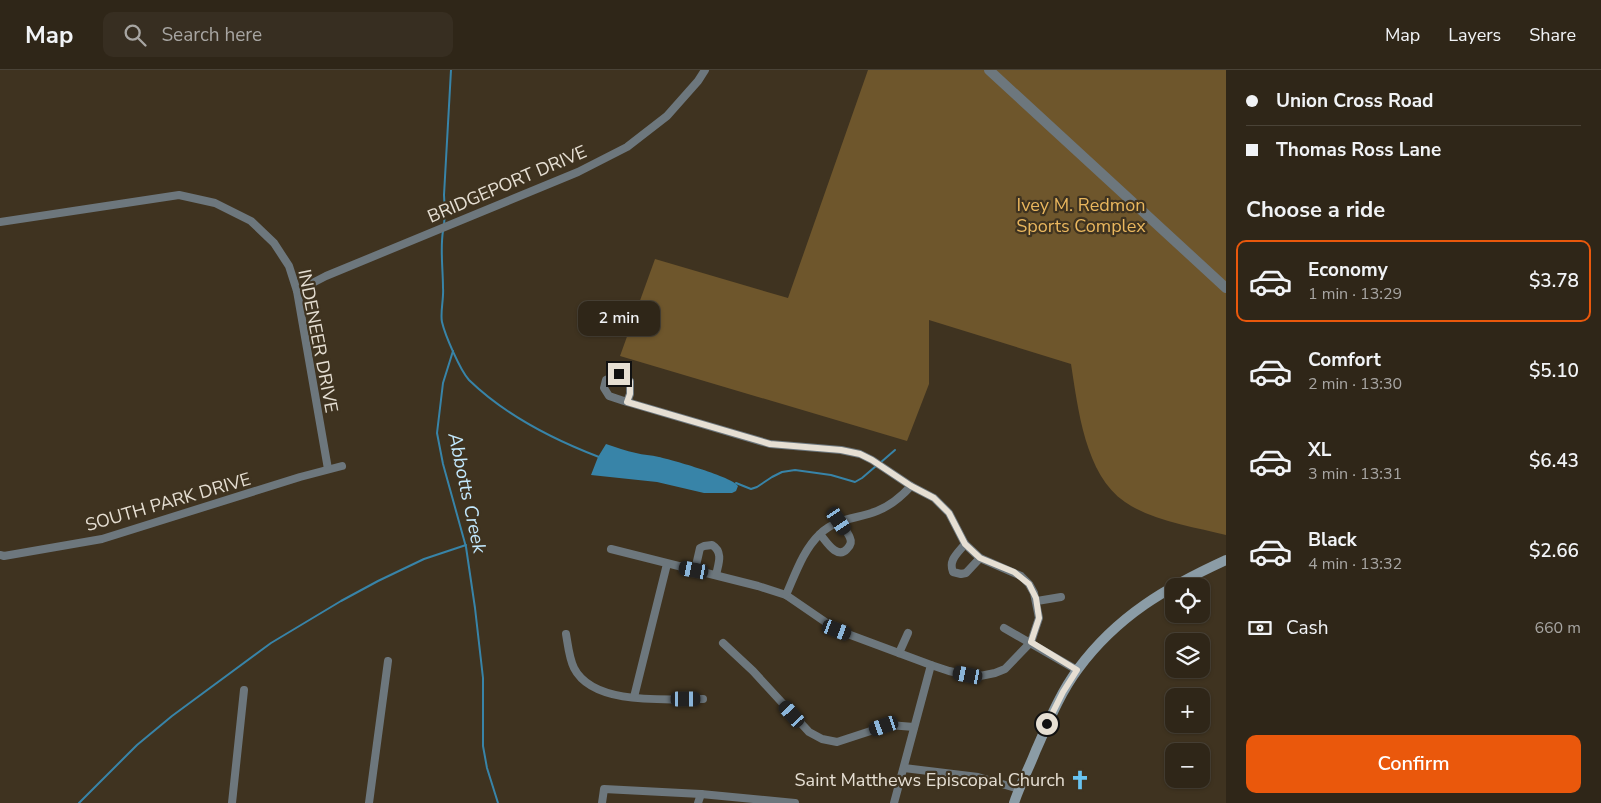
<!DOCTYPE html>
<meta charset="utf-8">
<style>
:root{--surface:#2f2618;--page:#372e21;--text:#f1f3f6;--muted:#a7a5a2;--line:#4a4337;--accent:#ea580c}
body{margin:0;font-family:"Nunito Sans",sans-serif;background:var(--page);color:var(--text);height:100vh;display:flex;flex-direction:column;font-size:19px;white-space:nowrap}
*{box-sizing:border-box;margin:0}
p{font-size:16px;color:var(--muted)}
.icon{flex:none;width:28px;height:28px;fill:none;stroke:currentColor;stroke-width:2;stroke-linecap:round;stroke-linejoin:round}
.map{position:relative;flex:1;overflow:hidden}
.sheet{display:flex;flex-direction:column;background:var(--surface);width:375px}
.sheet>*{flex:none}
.banner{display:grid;align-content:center;height:110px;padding:0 20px;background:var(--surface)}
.tools{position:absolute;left:1165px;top:508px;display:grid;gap:10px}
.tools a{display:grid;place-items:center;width:45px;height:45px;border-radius:10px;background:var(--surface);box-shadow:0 1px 4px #0004,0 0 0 1px var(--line);font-size:25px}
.end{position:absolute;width:22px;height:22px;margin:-11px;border:6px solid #e6dfd3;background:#111;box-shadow:0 0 0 2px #111}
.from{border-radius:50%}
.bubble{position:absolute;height:35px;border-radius:10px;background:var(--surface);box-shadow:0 1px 4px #0004,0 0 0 1px var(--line);font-size:16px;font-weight:600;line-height:35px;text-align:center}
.car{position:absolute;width:15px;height:30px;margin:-15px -8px;border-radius:6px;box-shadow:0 0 4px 1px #0007;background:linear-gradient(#222 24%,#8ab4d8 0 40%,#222 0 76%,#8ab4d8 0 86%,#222 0)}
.banner b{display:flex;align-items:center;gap:18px;height:48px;font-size:19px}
.banner b+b{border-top:1px solid var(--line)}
.banner i{width:12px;height:12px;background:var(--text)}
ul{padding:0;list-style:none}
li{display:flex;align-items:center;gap:15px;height:82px;margin:0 10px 8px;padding:0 10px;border:2px solid transparent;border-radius:10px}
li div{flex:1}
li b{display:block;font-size:19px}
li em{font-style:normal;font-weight:600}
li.selected{border-color:var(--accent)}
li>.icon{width:45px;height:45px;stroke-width:1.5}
h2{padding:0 20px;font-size:22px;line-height:60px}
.pay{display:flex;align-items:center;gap:12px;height:55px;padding:0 20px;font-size:19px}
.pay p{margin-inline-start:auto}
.action{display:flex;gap:10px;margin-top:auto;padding:10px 20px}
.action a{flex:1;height:58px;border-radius:10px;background:var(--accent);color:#fff;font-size:20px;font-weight:600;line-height:58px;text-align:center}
header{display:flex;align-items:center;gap:30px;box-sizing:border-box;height:70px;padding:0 25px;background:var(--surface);border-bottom:1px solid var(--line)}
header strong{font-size:24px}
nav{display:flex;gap:28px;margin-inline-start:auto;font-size:18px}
.search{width:350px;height:45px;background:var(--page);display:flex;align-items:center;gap:12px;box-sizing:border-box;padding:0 18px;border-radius:10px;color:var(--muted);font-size:19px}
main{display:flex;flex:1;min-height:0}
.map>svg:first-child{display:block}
.green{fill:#6e562c}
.water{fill:#3884a8}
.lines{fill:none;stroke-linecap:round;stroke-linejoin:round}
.stream{stroke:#3884a8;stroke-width:2}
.minor{stroke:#6d777d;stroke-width:8}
.tertiary{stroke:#6d777d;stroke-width:10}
.secondary{stroke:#8b9ca6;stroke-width:10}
.route{stroke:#e6dfd3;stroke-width:6}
.labels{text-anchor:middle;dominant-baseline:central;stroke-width:4.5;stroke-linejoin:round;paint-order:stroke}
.street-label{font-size:18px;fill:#e6dfd3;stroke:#3f3320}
.park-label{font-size:18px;fill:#eab75e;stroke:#3f3320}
.poi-label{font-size:18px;fill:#e6dfd3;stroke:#3f3320;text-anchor:end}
.water-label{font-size:19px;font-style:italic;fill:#c3e9fe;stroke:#3f3320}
</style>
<header>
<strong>Map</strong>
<div class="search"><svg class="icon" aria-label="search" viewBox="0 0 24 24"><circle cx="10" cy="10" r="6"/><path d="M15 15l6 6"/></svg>Search here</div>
<nav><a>Map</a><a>Layers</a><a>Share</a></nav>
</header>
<main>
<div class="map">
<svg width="1226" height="733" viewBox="0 0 1226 733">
<rect width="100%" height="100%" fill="#3f3320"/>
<!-- green -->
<path class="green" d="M868,0h358v465c-31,-8 -74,-14 -101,-33 -40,-27 -47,-94 -54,-138l-142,-44v64l-22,57 -287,-85 35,-97 133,39z"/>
<!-- water -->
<path class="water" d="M606,374c10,3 20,7 30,9 7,2 15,2 23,4 13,3 74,20 79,29l-2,5 -4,2h-28l-47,-11 -66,-7 7,-18z"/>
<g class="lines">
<!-- stream -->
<g class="stream">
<polyline points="444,154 445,144 444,125 451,0"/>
<path d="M443,161c-3,18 0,38 0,57 1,10 -3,25 -1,34 3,13 18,48 27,58 36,35 83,59 130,77"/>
<polyline points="453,281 443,313 437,363 443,394 466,477 475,538 483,608 483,676 487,698 498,733"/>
<polyline points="880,393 895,380"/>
<polyline points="736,413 751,419 757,417 772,407 782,402 795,400 831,405 855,412 862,408 876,396"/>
<polyline points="79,733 137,675 172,646 271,573 341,531 378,511 424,489 466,475"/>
</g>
<!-- minor -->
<g class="minor">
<polyline points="0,152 179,125 215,133 251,151 274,173 289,196 297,221 328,399"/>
<polyline points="297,221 326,206 578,102 627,77 667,46 698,11 705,0"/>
<path d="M820,464c6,7 17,26 27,15 3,-3 5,-7 3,-11 -2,-6 -8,-12 -11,-17"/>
<path d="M965,474c-7,9 -17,16 -12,28l8,2 5,-1 14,-15"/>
<polyline points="611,479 758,516 786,525 837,560 931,595 949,601 968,605 980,606 995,603 1005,599 1031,572 1039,548 1034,523 1029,514 1021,506 980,488 965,474 949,443 934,428 911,416 872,390 860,384 841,380 770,374 627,332 609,326 604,318 606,310 619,304 630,311 630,324 627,332"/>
<polyline points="0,485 4,486 102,469 300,407 342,396"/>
<path d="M695,500l5,-22 4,-2 8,-1c12,7 6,20 4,30"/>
<path d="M786,525c9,-20 17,-45 34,-61 16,-16 37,-15 57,-23 13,-5 24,-14 34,-25"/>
<polyline points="1037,531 1061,527"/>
<polyline points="1004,558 1077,600"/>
<path d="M566,564c2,11 3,24 8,34 19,38 93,31 129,31"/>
<polyline points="723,573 753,601 809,662 822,669 837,672 889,655 914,657"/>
<polyline points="899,583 908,563"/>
<polyline points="634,627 667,494"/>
<polyline points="904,698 978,707 1019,719"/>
<polyline points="701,724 795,733"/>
<polyline points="232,733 244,620"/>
<polyline points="369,733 388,591"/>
<polyline points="602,733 604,719 701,724 698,733"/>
<polyline points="894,733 931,595"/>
</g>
<!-- tertiary -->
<polyline class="tertiary" points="989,0 1226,218"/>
<!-- secondary -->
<path class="secondary" d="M1014,733c6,-18 15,-35 22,-53 12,-27 24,-57 42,-81 39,-53 89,-82 148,-109"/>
</g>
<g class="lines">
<!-- route -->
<polyline class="route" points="619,304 630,311 630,324 627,332 770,374 841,380 860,384 872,390 911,416 934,428 949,443 965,474 980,488 1014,502 1029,514 1036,528 1039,548 1031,572 1077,600 1063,622 1047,654"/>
</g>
<!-- icons -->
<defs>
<symbol id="church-bare" viewBox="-9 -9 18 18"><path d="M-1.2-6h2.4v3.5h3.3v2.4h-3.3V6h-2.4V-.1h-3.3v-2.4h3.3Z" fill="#69c4f1" stroke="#3f3320" stroke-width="2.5" paint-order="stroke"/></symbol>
</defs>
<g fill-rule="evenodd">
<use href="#church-bare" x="1066" y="696" width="28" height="28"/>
</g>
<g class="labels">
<!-- street labels -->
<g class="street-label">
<text transform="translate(507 114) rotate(-23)">BRIDGEPORT DRIVE</text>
<text transform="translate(318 271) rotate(79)">INDENEER DRIVE</text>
<text transform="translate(168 432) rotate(-16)">SOUTH PARK DRIVE</text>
</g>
<!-- park labels -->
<g class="park-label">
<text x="1081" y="135">Ivey M. Redmon<tspan x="1081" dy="21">Sports Complex</tspan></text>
</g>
<!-- poi labels -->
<g class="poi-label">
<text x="1065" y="710">Saint Matthews Episcopal Church</text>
</g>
<!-- water labels -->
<g class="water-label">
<text transform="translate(467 423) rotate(78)">Abbotts Creek</text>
</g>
</g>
</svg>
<div class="tools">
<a><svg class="icon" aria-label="locate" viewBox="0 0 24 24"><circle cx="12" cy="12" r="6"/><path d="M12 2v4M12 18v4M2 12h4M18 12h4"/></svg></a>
<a><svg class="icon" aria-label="layers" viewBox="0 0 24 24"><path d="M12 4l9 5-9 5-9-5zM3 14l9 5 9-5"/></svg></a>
<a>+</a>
<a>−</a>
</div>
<i class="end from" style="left:1047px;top:654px"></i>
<i class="end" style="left:619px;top:304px"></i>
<div class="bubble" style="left:578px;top:231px;width:82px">2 min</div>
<i class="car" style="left:839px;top:451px;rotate:146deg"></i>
<i class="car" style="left:694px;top:500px;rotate:281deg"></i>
<i class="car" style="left:837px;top:560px;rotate:111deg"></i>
<i class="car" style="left:968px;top:605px;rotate:281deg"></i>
<i class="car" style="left:686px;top:629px;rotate:90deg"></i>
<i class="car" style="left:792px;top:644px;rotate:318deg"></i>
<i class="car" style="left:884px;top:656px;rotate:251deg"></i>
</div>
<section class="sheet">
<div class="banner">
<b><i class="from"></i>Union Cross Road</b>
<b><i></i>Thomas Ross Lane</b>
</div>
<h2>Choose a ride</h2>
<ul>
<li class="selected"><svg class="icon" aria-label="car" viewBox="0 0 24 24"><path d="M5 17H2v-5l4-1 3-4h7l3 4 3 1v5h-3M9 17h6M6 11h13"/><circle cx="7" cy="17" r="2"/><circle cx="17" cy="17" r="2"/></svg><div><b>Economy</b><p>1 min · 13:29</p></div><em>$3.78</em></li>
<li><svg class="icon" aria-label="car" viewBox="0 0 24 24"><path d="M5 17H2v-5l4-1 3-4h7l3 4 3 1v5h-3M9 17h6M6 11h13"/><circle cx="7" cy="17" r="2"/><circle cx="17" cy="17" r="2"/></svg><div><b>Comfort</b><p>2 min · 13:30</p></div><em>$5.10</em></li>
<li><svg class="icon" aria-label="car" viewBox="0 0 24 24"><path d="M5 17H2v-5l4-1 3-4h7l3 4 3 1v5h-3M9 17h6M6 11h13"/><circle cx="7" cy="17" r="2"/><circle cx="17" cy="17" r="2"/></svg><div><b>XL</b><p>3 min · 13:31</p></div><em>$6.43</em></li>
<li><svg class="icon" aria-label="car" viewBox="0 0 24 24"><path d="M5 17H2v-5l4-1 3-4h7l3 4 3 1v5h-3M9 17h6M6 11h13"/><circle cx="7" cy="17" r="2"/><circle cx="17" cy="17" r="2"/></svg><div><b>Black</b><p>4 min · 13:32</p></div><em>$2.66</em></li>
</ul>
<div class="pay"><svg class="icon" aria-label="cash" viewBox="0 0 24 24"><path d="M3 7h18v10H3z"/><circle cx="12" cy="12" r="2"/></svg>Cash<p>660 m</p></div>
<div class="action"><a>Confirm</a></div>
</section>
</main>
